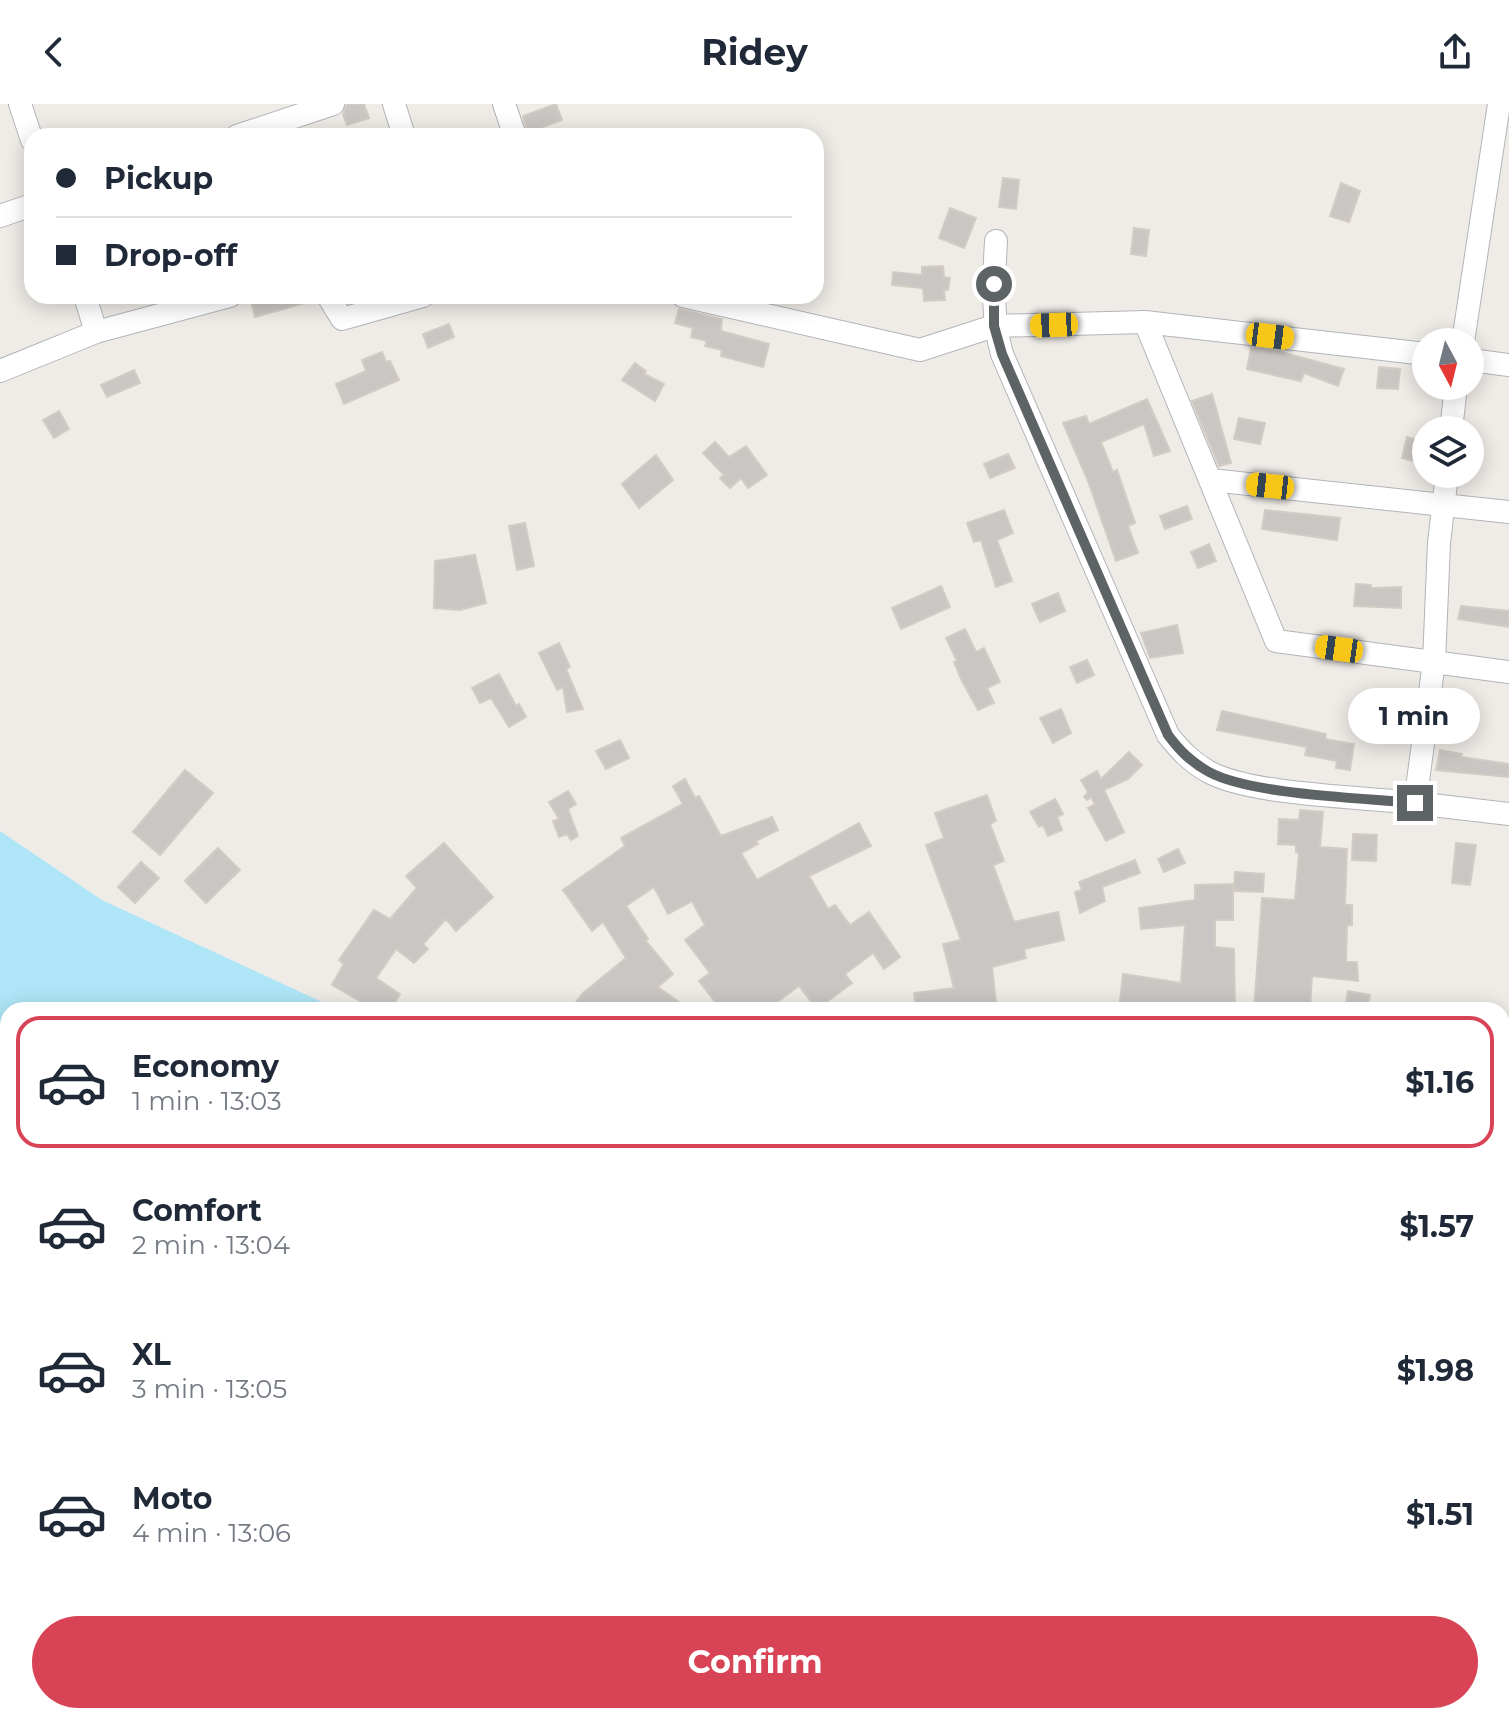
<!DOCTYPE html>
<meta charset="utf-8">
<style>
:root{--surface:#fff;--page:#f6f6f7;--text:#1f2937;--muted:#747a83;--line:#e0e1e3;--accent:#d94356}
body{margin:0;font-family:Montserrat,sans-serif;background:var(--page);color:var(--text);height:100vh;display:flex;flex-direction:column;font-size:30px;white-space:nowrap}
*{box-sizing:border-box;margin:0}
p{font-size:26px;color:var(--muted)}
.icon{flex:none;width:44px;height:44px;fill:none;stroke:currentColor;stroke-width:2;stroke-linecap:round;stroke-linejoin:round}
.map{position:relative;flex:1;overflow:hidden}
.details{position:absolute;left:0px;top:898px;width:1510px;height:722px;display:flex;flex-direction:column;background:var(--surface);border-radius:24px 24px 0 0;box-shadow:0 4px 20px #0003}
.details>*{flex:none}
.hud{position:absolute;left:24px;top:24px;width:800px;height:176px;border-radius:24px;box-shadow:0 4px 20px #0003;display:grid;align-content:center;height:176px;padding:0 32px;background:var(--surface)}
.needle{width:52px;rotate:173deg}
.fabs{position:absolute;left:1412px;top:224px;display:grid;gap:16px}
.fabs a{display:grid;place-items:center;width:72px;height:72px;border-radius:50%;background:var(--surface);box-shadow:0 4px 20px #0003;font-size:40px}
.end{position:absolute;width:36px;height:36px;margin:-18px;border:10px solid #5e6365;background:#fff;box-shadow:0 0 0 4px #fff}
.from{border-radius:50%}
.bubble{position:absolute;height:56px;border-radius:28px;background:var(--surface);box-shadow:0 4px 20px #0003;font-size:26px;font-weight:700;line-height:56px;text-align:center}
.car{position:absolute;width:24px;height:48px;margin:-24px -12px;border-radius:10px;box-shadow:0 0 6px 2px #0007;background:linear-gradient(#f5c518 24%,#345 0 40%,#f5c518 0 76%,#345 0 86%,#f5c518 0)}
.hud b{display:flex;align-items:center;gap:28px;height:76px;font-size:30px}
.hud b+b{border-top:2px solid var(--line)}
.hud i{width:20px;height:20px;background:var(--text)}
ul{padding:14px 0 0;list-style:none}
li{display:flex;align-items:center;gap:24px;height:132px;margin:0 16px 12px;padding:0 16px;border:4px solid transparent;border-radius:24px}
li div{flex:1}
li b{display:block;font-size:30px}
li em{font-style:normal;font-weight:700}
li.on{border-color:var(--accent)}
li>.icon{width:72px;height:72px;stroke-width:1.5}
.button{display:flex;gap:16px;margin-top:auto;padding:16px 32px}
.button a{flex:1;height:92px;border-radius:48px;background:var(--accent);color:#fff;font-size:32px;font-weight:700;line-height:92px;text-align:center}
header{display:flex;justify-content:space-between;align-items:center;height:104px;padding:0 32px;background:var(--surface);font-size:36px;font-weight:700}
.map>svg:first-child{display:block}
.water{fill:#afe6f7}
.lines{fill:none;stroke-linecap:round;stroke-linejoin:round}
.ferry{stroke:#42778f;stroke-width:2;stroke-dasharray:10 8;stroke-linecap:butt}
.building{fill:#cac6c3;stroke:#d3ccc5;stroke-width:2}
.street-casing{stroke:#b2b5b7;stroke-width:24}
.secondary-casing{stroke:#b1b5b8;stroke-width:32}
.street{stroke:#fff;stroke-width:22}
.secondary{stroke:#fff;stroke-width:30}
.route{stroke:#5e6365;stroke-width:10}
</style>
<header><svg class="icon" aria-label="back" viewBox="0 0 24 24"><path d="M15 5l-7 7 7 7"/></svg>Ridey<svg class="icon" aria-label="share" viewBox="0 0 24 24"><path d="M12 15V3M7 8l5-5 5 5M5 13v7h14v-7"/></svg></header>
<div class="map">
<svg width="1509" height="1619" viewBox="0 0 1509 1619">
<rect width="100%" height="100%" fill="#efebe7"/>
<!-- water -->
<g class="water">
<polygon points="0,727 102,796 339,906 8,906 8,1612 434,1612 426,1619 0,1619"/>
<polygon points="1502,1141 1509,1142 1509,1520 1502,1519"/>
</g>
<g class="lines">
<!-- ferry -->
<g class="ferry">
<polyline points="0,1061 8,1063"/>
<polyline points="1502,1275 1509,1276"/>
<polyline points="0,1403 8,1442"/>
<polyline points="43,1612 45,1619"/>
</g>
</g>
<!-- building -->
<g class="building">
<polygon points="347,0 364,0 369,14 347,21 343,10"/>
<polygon points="556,0 562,16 528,29 523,12"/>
<polygon points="1003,74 1019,76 1016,105 999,103"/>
<polygon points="1341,79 1360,87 1349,118 1330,112"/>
<polygon points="950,104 976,114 964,144 939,134"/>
<polygon points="1134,124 1149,126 1146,152 1131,150"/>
<polygon points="943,162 944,173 950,174 948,186 944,186 945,196 924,197 923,184 892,181 893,168 922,171 922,163"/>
<polygon points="270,192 314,192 315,196 255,213 251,197"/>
<polygon points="679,205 722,215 721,227 769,240 763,263 721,252 722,246 705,242 707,237 691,233 693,224 675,219"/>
<polygon points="449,220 454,233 428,244 423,230"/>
<polygon points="1251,244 1277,247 1344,265 1338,282 1304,269 1301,277 1247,265"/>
<polygon points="382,248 386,258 390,257 399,276 344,300 336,280 366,267 362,256"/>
<polygon points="635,259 646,267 644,270 664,280 655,297 622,276"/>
<polygon points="1379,263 1400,265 1398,285 1377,284"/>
<polygon points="134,266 140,279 107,293 101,281"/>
<polygon points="1212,290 1231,359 1219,362 1192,297"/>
<polygon points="1147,295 1170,347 1154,352 1144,320 1101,338 1113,368 1117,366 1135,419 1128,422 1138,449 1116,457 1088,377 1063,319 1086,312 1089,320"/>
<polygon points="59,307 69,325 54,334 43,316"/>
<polygon points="1239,314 1265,319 1260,340 1234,335"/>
<polygon points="1407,333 1423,337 1418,358 1402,354"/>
<polygon points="715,338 729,353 746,342 767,371 748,384 741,374 730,384 720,374 724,371 703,349"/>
<polygon points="1008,350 1015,364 990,374 984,360"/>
<polygon points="656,351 673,376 639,404 622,380"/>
<polygon points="1187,402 1192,415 1165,425 1160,412"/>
<polygon points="1004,406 1013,429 997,436 1012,477 996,483 981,436 974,438 967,419"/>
<polygon points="1265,406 1340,414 1337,436 1262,425"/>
<polygon points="525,419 534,462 517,466 509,422"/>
<polygon points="1209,440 1216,457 1198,464 1191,448"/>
<polygon points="475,451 486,499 460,506 434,504 435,457"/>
<polygon points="1356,480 1371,481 1371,484 1401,483 1401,504 1354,502"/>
<polygon points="941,482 950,503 901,525 892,504"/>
<polygon points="1058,489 1065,507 1040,518 1032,500"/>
<polygon points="1461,502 1509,507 1509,523 1458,515"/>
<polygon points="1177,521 1183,549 1150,554 1141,529"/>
<polygon points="965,525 976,548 984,544 1000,578 987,584 994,599 978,606 962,577 954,558 957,557 946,534"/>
<polygon points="559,539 570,563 566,565 583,605 567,608 563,583 557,586 539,549"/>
<polygon points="1087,556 1094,571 1077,579 1070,563"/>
<polygon points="499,570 516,602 519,600 526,613 509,623 491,594 480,599 472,584"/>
<polygon points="1061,605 1071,629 1053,639 1040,614"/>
<polygon points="1222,607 1326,630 1325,635 1354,640 1350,666 1336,664 1337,657 1305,651 1307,643 1217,626"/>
<polygon points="620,636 629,654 606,665 596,647"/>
<polygon points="1440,646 1462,650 1461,653 1509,660 1509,673 1436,666"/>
<polygon points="1129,648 1142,661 1128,675 1104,686 1124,728 1106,737 1088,704 1095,700 1091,693 1087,696 1084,693 1088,688 1081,676 1097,667 1101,675"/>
<polygon points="185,666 213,689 160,751 133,728"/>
<polygon points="685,675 695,694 699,692 721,732 772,713 778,726 756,737 758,740 741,749 757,776 859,719 871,742 809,772 828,805 835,801 850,821 869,808 900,853 884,865 873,849 845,870 852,879 817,905 799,882 766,906 721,906 699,877 710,869 685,836 705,821 692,797 668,810 654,783 626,802 648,835 645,836 673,870 658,883 690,906 570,906 583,889 626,854 603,818 592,827 563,786 625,742 621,734 683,700 673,682"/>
<polygon points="568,687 576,700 568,705 578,732 571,736 567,730 559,733 553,717 559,715 549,698"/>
<polygon points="987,691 996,717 990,720 1004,757 993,761 1014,818 1058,808 1064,836 1024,845 1026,854 992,863 997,906 916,906 914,889 954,884 943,840 961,836 926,741 944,734 935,709"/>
<polygon points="1055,695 1063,710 1057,713 1062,726 1048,732 1043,721 1039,723 1030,708"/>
<polygon points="1300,706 1323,708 1320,743 1347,745 1345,801 1352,801 1352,821 1347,821 1346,858 1357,858 1358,877 1312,872 1310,906 1254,906 1262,794 1295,796 1299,749 1296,748 1296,741 1278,740 1279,715 1299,716"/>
<polygon points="1353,730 1377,731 1376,757 1352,756"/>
<polygon points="444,739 493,793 456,827 446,815 423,840 428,845 414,859 396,845 376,874 400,890 390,906 361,906 365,900 332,881 344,860 339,856 374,806 390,815 417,784 406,772"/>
<polygon points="1456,739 1476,741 1470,781 1452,779"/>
<polygon points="218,744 240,766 206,799 185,777"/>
<polygon points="1178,745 1185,759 1164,768 1158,755"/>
<polygon points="1135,756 1140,769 1102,783 1105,797 1080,809 1075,788 1082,786 1079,778"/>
<polygon points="141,758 159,774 135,799 118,783"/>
<polygon points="1235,768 1264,770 1263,788 1234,787"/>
<polygon points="1233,780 1233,816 1215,816 1215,843 1234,845 1235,906 1119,906 1123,870 1181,879 1185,821 1141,825 1139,804 1195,796 1195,781"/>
<polygon points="1348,887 1370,891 1367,906 1345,906"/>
</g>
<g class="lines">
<defs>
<g id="street">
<polyline points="20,0 32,36"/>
<polyline points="394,0 404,32"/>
<polyline points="504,0 515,32"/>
<polyline points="237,32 333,0"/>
<polyline points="0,112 32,101"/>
<path d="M996,137c-2,39 -5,74 6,113l166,381c12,15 23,27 41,37 42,23 154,25 206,31"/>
<polyline points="85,192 96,228"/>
<polyline points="328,192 342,215 423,192"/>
<polyline points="683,192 920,246 994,222 1145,218 1426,250"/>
<polyline points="1145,218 1276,537 1509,568"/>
<polyline points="1463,238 1499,0"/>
<polyline points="1470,256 1509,261"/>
<polyline points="0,267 96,228 230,192"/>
<polyline points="1451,326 1456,282"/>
<polyline points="1447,370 1439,439 1434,558 1415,699 1509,710"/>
<polyline points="1211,376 1509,408"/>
<polyline points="944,1612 947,1619"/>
<polyline points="556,1619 591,1612"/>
</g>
<polyline id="secondary" points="1426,1612 1428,1619"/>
</defs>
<!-- street casing -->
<use href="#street" class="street-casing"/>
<!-- secondary casing -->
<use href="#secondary" class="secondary-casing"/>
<!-- street -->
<use href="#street" class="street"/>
<!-- secondary -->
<use href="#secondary" class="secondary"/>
</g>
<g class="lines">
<!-- route -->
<path class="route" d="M994,180v42l8,28 166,381c12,16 23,27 41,37 43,23 154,26 206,31"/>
</g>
</svg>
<div class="fabs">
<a><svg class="needle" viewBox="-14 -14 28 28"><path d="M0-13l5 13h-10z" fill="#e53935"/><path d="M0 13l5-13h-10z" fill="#747a83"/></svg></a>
<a><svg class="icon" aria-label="layers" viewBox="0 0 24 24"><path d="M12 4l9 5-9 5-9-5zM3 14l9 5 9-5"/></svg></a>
</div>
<i class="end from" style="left:994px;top:180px"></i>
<i class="end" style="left:1415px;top:699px"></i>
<div class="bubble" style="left:1348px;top:584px;width:132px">1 min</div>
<i class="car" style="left:1054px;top:221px;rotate:268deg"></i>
<i class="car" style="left:1270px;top:232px;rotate:97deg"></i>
<i class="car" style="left:1270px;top:382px;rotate:276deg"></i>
<i class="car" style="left:1339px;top:545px;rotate:278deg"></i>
<div class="hud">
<b><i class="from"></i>Pickup</b>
<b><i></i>Drop-off</b>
</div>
<section class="details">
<ul>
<li class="on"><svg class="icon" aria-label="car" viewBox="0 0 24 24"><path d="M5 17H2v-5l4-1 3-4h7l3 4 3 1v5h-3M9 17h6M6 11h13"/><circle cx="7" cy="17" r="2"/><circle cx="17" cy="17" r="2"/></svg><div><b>Economy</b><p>1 min · 13:03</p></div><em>$1.16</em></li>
<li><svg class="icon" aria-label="car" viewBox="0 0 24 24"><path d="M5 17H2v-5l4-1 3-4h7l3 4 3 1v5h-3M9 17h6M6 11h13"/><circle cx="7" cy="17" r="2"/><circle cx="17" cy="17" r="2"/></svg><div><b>Comfort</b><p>2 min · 13:04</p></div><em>$1.57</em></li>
<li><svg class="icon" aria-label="car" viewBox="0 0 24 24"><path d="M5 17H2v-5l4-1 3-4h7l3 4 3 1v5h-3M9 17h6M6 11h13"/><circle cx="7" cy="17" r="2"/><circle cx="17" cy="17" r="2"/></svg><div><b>XL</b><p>3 min · 13:05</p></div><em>$1.98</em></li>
<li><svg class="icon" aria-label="car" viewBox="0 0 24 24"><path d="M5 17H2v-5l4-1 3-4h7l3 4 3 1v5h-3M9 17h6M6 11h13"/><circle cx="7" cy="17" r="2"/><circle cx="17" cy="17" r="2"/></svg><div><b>Moto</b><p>4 min · 13:06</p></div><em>$1.51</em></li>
</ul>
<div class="button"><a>Confirm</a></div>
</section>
</div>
